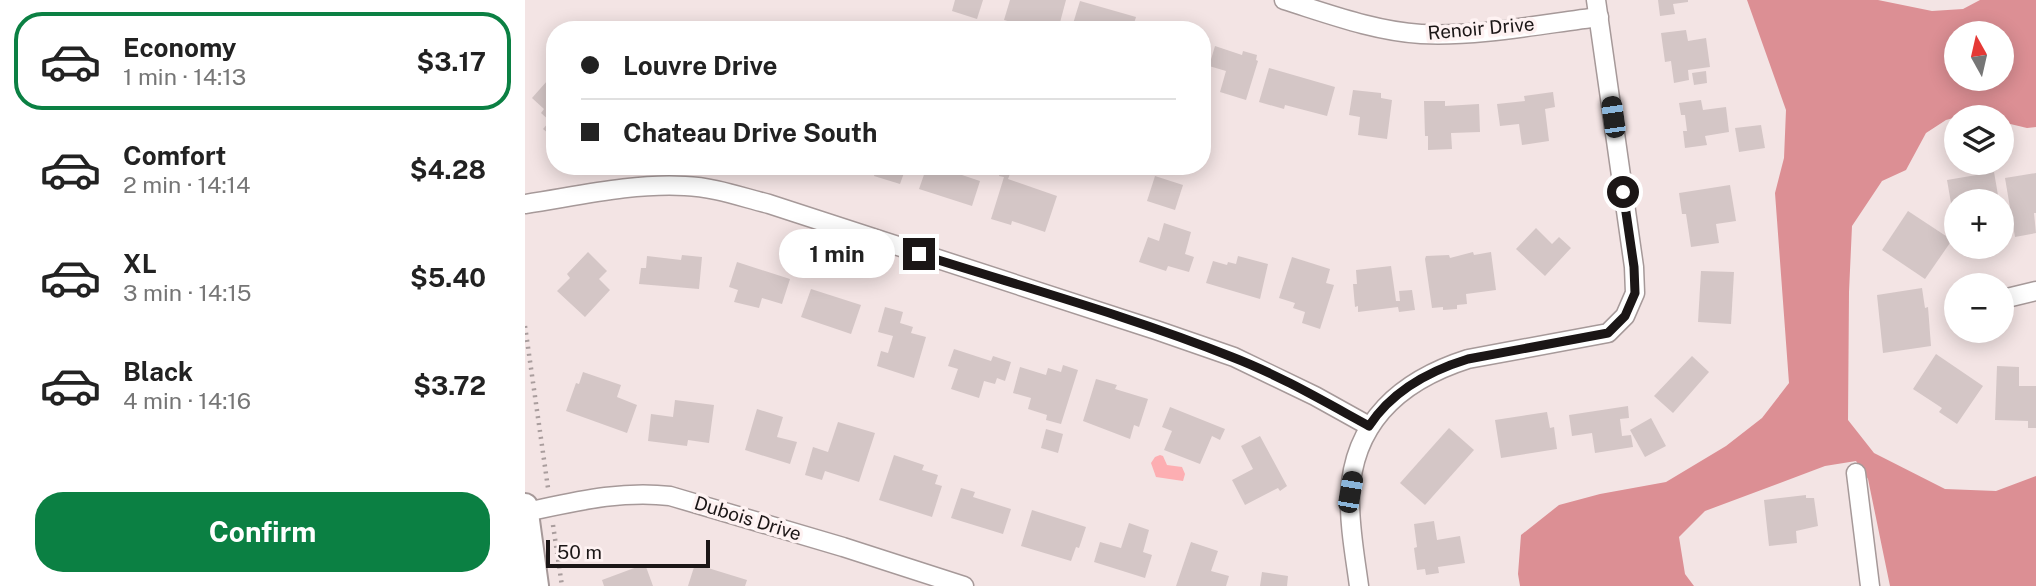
<!DOCTYPE html>
<meta charset="utf-8">
<style>
:root{--surface:#fff;--page:#f2f2f2;--text:#222;--muted:#767676;--line:#e0e0e0;--accent:#0b8043}
body{margin:0;font-family:"Public Sans",sans-serif;background:var(--page);color:var(--text);height:100vh;display:flex;flex-direction:column;font-size:26px;white-space:nowrap}
*{box-sizing:border-box;margin:0}
p{font-size:23px;color:var(--muted)}
.icon{flex:none;width:38px;height:38px;fill:none;stroke:currentColor;stroke-width:2;stroke-linecap:round;stroke-linejoin:round}
.map{position:relative;flex:1;overflow:hidden}
.panel{display:flex;flex-direction:column;background:var(--surface);width:525px}
.panel>*{flex:none}
.guide{position:absolute;left:21px;top:21px;width:665px;height:154px;border-radius:28px;box-shadow:0 4px 18px #0003;display:grid;align-content:center;height:154px;padding:0 35px;background:var(--surface)}
.needle{width:46px;rotate:352deg}
.controls{position:absolute;left:1419px;top:21px;display:grid;gap:14px}
.controls a{display:grid;place-items:center;width:70px;height:70px;border-radius:50%;background:var(--surface);box-shadow:0 4px 18px #0003;font-size:35px}
.scale{position:absolute;left:21px;bottom:18px;width:164px;box-sizing:border-box;padding-left:7px;border:4px solid #1b1616;border-top:0;font-size:19px;line-height:24px;white-space:nowrap;color:#1b1616;-webkit-text-stroke:5px #fef2f2;paint-order:stroke}
.end{position:absolute;width:32px;height:32px;margin:-16px;border:9px solid #1b1616;background:#fff;box-shadow:0 0 0 4px #fff}
.from{border-radius:50%}
.bubble{position:absolute;height:49px;border-radius:24px;background:var(--surface);box-shadow:0 4px 18px #0003;font-size:23px;font-weight:700;line-height:49px;text-align:center}
.car{position:absolute;width:21px;height:42px;margin:-21px -10px;border-radius:9px;box-shadow:0 0 5px 2px #0007;background:linear-gradient(#222 24%,#8ab4d8 0 40%,#222 0 76%,#8ab4d8 0 86%,#222 0)}
.guide b{display:flex;align-items:center;gap:24px;height:66px;font-size:26px}
.guide b+b{border-top:2px solid var(--line)}
.guide i{width:18px;height:18px;background:var(--text)}
ul{padding:12px 0 0;list-style:none}
li{display:flex;align-items:center;gap:21px;height:98px;margin:0 14px 10px;padding:0 21px;border:4px solid transparent;border-radius:28px}
li div{flex:1}
li b{display:block;font-size:26px}
li em{font-style:normal;font-weight:700}
li.on{border-color:var(--accent)}
li>.icon{width:63px;height:63px;stroke-width:1.5}
.cta{display:flex;gap:14px;margin-top:auto;padding:14px 35px}
.cta a{flex:1;height:80px;border-radius:28px;background:var(--accent);color:#fff;font-size:28px;font-weight:700;line-height:80px;text-align:center}
main{display:flex;flex:1;min-height:0}
.map>svg:first-child{display:block}
.forest{fill:#dc8f94;fill-rule:evenodd}
.water{fill:#fdaeb2}
.building{fill:#d4c6c6}
.lines{fill:none;stroke-linecap:round;stroke-linejoin:round}
.street-casing{stroke:#a69999;stroke-width:21}
.secondary-casing{stroke:#a69999;stroke-width:28}
.path{stroke:#a99d9d;stroke-width:4.5;stroke-dasharray:2 5;stroke-linecap:butt}
.street{stroke:#fff;stroke-width:18}
.secondary{stroke:#fff;stroke-width:24}
.route{stroke:#1b1616;stroke-width:9}
.labels{text-anchor:middle;dominant-baseline:central;stroke-width:7;stroke-linejoin:round;paint-order:stroke}
.street-label{font-size:19px;fill:#1b1616;stroke:#fef2f2}
</style>
<main>
<section class="panel">
<ul>
<li class="on"><svg class="icon" aria-label="car" viewBox="0 0 24 24"><path d="M5 17H2v-5l4-1 3-4h7l3 4 3 1v5h-3M9 17h6M6 11h13"/><circle cx="7" cy="17" r="2"/><circle cx="17" cy="17" r="2"/></svg><div><b>Economy</b><p>1 min · 14:13</p></div><em>$3.17</em></li>
<li><svg class="icon" aria-label="car" viewBox="0 0 24 24"><path d="M5 17H2v-5l4-1 3-4h7l3 4 3 1v5h-3M9 17h6M6 11h13"/><circle cx="7" cy="17" r="2"/><circle cx="17" cy="17" r="2"/></svg><div><b>Comfort</b><p>2 min · 14:14</p></div><em>$4.28</em></li>
<li><svg class="icon" aria-label="car" viewBox="0 0 24 24"><path d="M5 17H2v-5l4-1 3-4h7l3 4 3 1v5h-3M9 17h6M6 11h13"/><circle cx="7" cy="17" r="2"/><circle cx="17" cy="17" r="2"/></svg><div><b>XL</b><p>3 min · 14:15</p></div><em>$5.40</em></li>
<li><svg class="icon" aria-label="car" viewBox="0 0 24 24"><path d="M5 17H2v-5l4-1 3-4h7l3 4 3 1v5h-3M9 17h6M6 11h13"/><circle cx="7" cy="17" r="2"/><circle cx="17" cy="17" r="2"/></svg><div><b>Black</b><p>4 min · 14:16</p></div><em>$3.72</em></li>
</ul>
<div class="cta"><a>Confirm</a></div>
</section>
<div class="map">
<svg width="1511" height="586" viewBox="0 0 1511 586">
<rect width="100%" height="100%" fill="#f3e4e4"/>
<!-- forest -->
<path class="forest" d="M1222,0h131l54,11 31,-2 17,-9h56v127l-9,1 -25,-6v-5h-45l-11,3 -20,13 -20,37 -24,11 -30,45 -3,66 -1,128 26,33 71,36 51,2 40,-15v110h-146l-22,-107 -12,-18 -31,5 -120,45 -26,26 6,37 9,12h-174l-2,-12 3,-39 38,-30 41,-11 66,-12 60,-36 36,-28 27,-35 -14,-190 9,-35 2,-48zM1432,33h45v46h-45z"/>
<!-- water -->
<polygon class="water" points="635,455 638,456 642,465 657,467 660,474 658,481 631,477 626,463 630,457"/>
<!-- building -->
<g class="building">
<polygon points="430,0 458,0 452,19 427,11"/>
<polygon points="485,0 541,0 533,30 513,30 479,20"/>
<polygon points="1133,0 1163,0 1163,2 1148,4 1150,14 1135,16"/>
<polygon points="555,1 611,17 607,30 546,30"/>
<polygon points="1161,30 1163,41 1181,38 1185,67 1163,70 1164,80 1149,83 1146,61 1140,62 1136,33"/>
<polygon points="690,46 717,55 718,51 732,55 731,60 733,61 721,100 695,92 701,71 684,66"/>
<polygon points="744,68 810,87 802,116 760,105 759,109 734,102"/>
<polygon points="1181,71 1182,83 1169,85 1167,73"/>
<polygon points="30,72 30,139 18,129 25,121 16,113 19,109 7,98"/>
<polygon points="828,90 856,93 856,98 867,100 862,139 833,135 835,117 824,115"/>
<polygon points="1028,92 1030,107 1020,109 1024,141 997,145 994,124 975,126 972,104 1000,101 999,96"/>
<polygon points="1176,100 1178,110 1201,107 1204,132 1180,136 1182,145 1160,148 1158,131 1162,131 1160,115 1156,115 1154,103"/>
<polygon points="899,101 920,101 920,106 954,104 955,132 926,133 927,149 903,150 903,136 900,136"/>
<polygon points="1236,125 1240,148 1214,152 1210,128"/>
<polygon points="335,166 370,166 380,170 375,184 349,176 350,172"/>
<polygon points="402,166 420,166 419,169 455,181 447,206 394,189"/>
<polygon points="477,166 488,166 483,179 532,196 520,232 487,221 486,225 466,219 479,177 474,176"/>
<polygon points="1469,172 1474,201 1432,201 1430,226 1422,180"/>
<polygon points="1511,173 1511,213 1509,213 1511,233 1490,237 1480,178"/>
<polygon points="630,176 658,185 650,210 622,201"/>
<polygon points="1205,185 1211,221 1191,224 1194,243 1166,247 1161,214 1157,214 1154,193"/>
<polygon points="1383,211 1427,240 1400,279 1357,250"/>
<polygon points="639,223 666,232 660,254 669,257 664,272 643,266 641,271 614,262 623,237 634,241"/>
<polygon points="1011,228 1027,244 1034,237 1046,248 1020,276 991,249"/>
<polygon points="63,252 82,271 74,279 85,290 60,317 32,291 45,278 42,274"/>
<polygon points="948,252 949,255 966,252 971,290 941,294 942,304 932,305 932,309 918,310 918,307 907,308 900,259 901,256 924,255 925,258"/>
<polygon points="157,255 177,257 174,289 114,284 116,268 121,268 122,256 156,260"/>
<polygon points="713,256 743,264 735,299 681,283 688,261 702,265 703,262 711,264"/>
<polygon points="767,257 805,269 801,283 809,285 795,329 777,323 780,312 768,308 770,303 754,298"/>
<polygon points="212,262 265,279 257,304 237,298 234,308 209,302 213,290 204,287"/>
<polygon points="866,266 871,301 875,301 874,291 887,290 890,310 874,312 873,307 833,312 833,306 830,307 828,284 832,284 831,270"/>
<polygon points="1176,271 1209,272 1206,324 1173,322"/>
<polygon points="1397,288 1400,308 1403,307 1406,346 1358,353 1352,295"/>
<polygon points="286,289 336,305 326,334 276,317"/>
<polygon points="360,307 378,312 375,323 388,327 386,333 401,337 389,378 352,366 356,351 363,353 368,336 353,332"/>
<polygon points="429,349 466,361 468,356 486,362 480,381 472,378 470,384 459,381 454,398 426,389 433,369 423,366"/>
<polygon points="1411,354 1458,386 1432,424 1414,412 1417,408 1388,389"/>
<polygon points="1167,356 1184,372 1148,413 1129,396"/>
<polygon points="538,365 553,370 536,424 521,420 522,415 503,409 506,398 488,393 495,367 521,375 523,368 536,372"/>
<polygon points="1472,366 1494,367 1494,386 1511,386 1511,428 1503,428 1503,421 1470,420"/>
<polygon points="58,372 96,385 92,397 112,405 102,433 41,411 51,383 54,384"/>
<polygon points="571,379 592,385 590,389 623,399 614,427 609,425 605,439 558,421"/>
<polygon points="150,400 189,405 184,443 163,440 162,446 123,441 126,414 148,417"/>
<polygon points="1103,406 1104,418 1095,419 1097,436 1106,435 1108,447 1070,453 1067,433 1047,436 1044,415"/>
<polygon points="645,407 700,429 695,440 687,436 675,464 639,450 647,431 637,427"/>
<polygon points="232,409 258,417 252,437 272,442 265,464 220,450"/>
<polygon points="1022,412 1025,428 1029,427 1032,449 976,458 970,420"/>
<polygon points="1126,418 1141,446 1120,457 1105,430"/>
<polygon points="313,422 350,433 334,482 300,471 297,480 280,475 288,447 303,452"/>
<polygon points="924,428 949,450 900,505 875,483"/>
<polygon points="521,429 538,434 533,453 516,448"/>
<polygon points="735,436 762,486 755,491 753,488 720,505 707,480 728,469 716,446"/>
<polygon points="369,455 399,465 397,470 413,475 410,484 417,486 407,517 354,500"/>
<polygon points="436,488 450,492 448,497 486,509 478,534 426,518"/>
<polygon points="1281,495 1281,498 1289,498 1293,526 1271,531 1272,543 1244,546 1239,500"/>
<polygon points="507,510 561,527 554,548 551,547 546,561 496,546"/>
<polygon points="909,521 912,540 935,536 940,563 913,567 914,573 901,575 900,569 892,570 889,548 892,547 889,524"/>
<polygon points="604,523 624,530 618,552 627,555 620,578 569,562 575,542 596,548"/>
<polygon points="666,542 693,551 686,571 704,576 701,586 651,586"/>
<polygon points="120,564 128,586 79,586 77,580"/>
<polygon points="170,564 222,580 220,586 163,586"/>
<polygon points="737,572 763,576 762,586 735,586"/>
</g>
<g class="lines">
<defs>
<g id="street">
<path d="M759,0c45,14 90,31 137,34 56,3 121,-10 178,-17"/>
<path d="M0,204c53,-8 107,-21 160,-18 29,1 56,11 84,18l387,126 78,27 81,39 54,30"/>
<polyline points="1482,298 1511,291"/>
<polyline points="1331,473 1345,586"/>
<path d="M1,512c48,-10 95,-22 144,-16l173,51 121,39"/>
<path d="M834,586c-4,-30 -10,-61 -9,-91 3,-74 52,-115 118,-136l140,-26 17,-17 10,-23 -1,-26 -38,-267"/>
</g>
<polyline id="secondary" points="0,506 11,586"/>
</defs>
<!-- street casing -->
<use href="#street" class="street-casing"/>
<!-- secondary casing -->
<use href="#secondary" class="secondary-casing"/>
<!-- path -->
<g class="path">
<polyline points="0,326 23,488"/>
<polyline points="28,525 37,586"/>
</g>
<!-- street -->
<use href="#street" class="street"/>
<!-- secondary -->
<use href="#secondary" class="secondary"/>
</g>
<g class="lines">
<!-- route -->
<path class="route" d="M394,254c104,33 211,62 313,103 47,18 93,45 137,69 23,-35 60,-55 99,-67l140,-26 17,-17 10,-23 -1,-26 -11,-75"/>
</g>
<g class="labels">
<!-- street labels -->
<g class="street-label">
<text transform="translate(956 28) rotate(-5)">Renoir Drive</text>
<text transform="translate(223 518) rotate(17)">Dubois Drive</text>
</g>
</g>
</svg>
<div class="controls">
<a><svg class="needle" viewBox="-14 -14 28 28"><path d="M0-13l5 13h-10z" fill="#e53935"/><path d="M0 13l5-13h-10z" fill="#767676"/></svg></a>
<a><svg class="icon" aria-label="layers" viewBox="0 0 24 24"><path d="M12 4l9 5-9 5-9-5zM3 14l9 5 9-5"/></svg></a>
<a>+</a>
<a>−</a>
</div>
<div class="scale">50 m</div>
<i class="end from" style="left:1098px;top:192px"></i>
<i class="end" style="left:394px;top:254px"></i>
<div class="bubble" style="left:254px;top:229px;width:116px">1 min</div>
<i class="car" style="left:1088px;top:117px;rotate:352deg"></i>
<i class="car" style="left:825px;top:492px;rotate:10deg"></i>
<div class="guide">
<b><i class="from"></i>Louvre Drive</b>
<b><i></i>Chateau Drive South</b>
</div>
</div>
</main>
